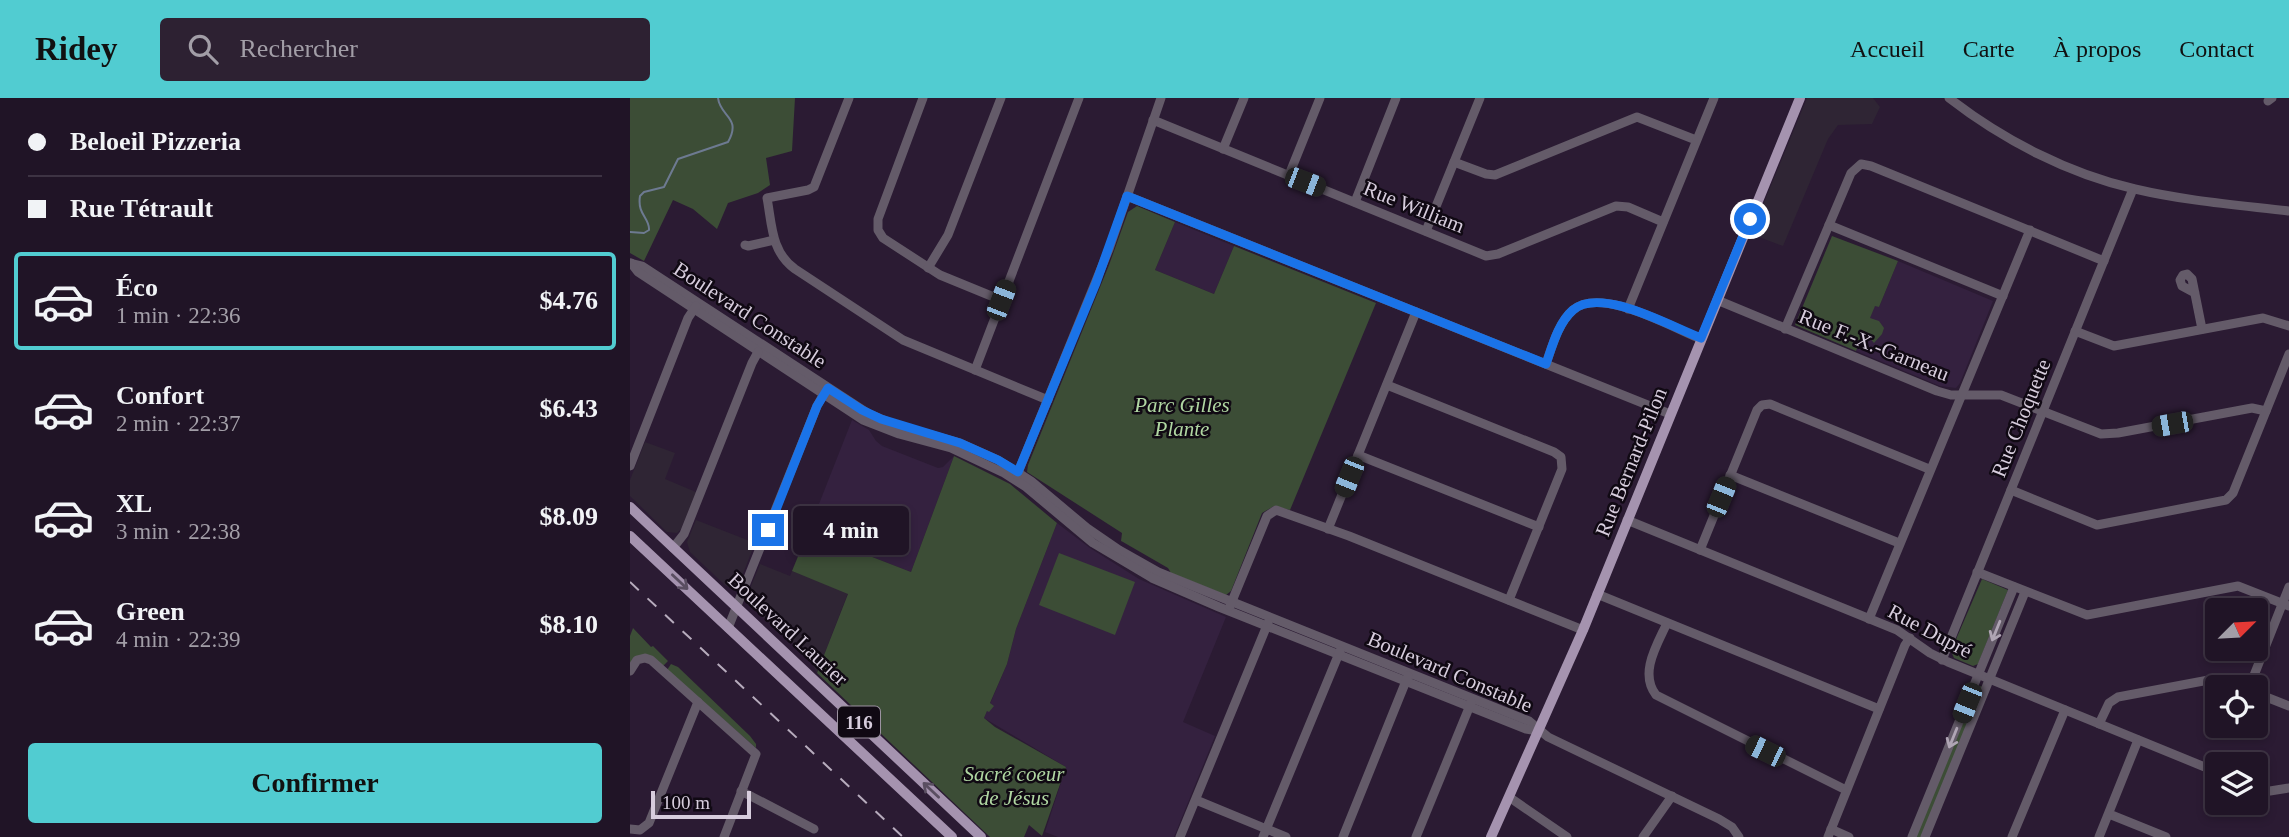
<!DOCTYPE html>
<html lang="fr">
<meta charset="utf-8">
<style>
:root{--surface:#201426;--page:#2d2132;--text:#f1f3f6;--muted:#a29ea7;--line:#3d3343;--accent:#51ccd1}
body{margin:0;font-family:Georgia,serif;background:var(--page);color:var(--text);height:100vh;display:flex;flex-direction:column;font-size:26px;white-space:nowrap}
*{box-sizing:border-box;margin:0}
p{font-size:23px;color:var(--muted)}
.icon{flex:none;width:38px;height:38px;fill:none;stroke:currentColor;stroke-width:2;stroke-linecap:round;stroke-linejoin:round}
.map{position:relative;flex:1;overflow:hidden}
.sheet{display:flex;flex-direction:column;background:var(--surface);width:630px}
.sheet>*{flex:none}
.banner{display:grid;align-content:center;height:154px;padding:0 28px;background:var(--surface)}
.needle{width:46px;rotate:66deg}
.fabs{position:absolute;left:1575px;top:500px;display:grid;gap:14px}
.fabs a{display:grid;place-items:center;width:63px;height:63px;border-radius:7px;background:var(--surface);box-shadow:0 4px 10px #0003,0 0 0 2px var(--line);font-size:35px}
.scale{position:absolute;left:21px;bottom:18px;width:100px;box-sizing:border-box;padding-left:7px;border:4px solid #d7cddd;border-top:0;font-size:19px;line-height:24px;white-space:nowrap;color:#d7cddd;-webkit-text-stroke:5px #100913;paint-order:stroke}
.end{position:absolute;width:32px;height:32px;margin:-16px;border:9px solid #1a73e8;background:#fff;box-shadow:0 0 0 4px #fff}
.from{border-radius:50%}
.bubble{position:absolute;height:49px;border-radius:7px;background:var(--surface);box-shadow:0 4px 10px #0003,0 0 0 2px var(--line);font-size:23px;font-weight:800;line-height:49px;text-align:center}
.car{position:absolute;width:21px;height:42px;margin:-21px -10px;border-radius:9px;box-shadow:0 0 5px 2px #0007;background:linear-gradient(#222 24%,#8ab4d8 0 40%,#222 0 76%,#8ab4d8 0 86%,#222 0)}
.banner b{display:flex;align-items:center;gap:24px;height:66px;font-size:26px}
.banner b+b{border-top:2px solid var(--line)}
.banner i{width:18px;height:18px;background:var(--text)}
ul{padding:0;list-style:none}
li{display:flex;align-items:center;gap:21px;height:98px;margin:0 14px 10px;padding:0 14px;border:4px solid transparent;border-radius:7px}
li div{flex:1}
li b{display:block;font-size:26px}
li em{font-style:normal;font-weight:800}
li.on{border-color:var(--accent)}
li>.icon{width:63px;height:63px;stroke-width:1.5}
.cta{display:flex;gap:14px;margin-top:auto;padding:14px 28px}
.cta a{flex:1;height:80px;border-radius:7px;background:var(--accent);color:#111;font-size:28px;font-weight:800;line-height:80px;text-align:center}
header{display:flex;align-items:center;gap:42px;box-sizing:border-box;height:98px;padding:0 35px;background:var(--accent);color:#111}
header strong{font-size:33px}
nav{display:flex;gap:38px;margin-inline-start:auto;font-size:24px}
.search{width:490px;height:63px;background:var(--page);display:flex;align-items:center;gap:18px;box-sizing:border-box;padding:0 24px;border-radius:7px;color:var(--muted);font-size:26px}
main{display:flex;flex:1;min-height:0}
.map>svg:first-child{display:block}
.commercial{fill:#2f2534}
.built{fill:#34213f}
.green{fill:#3c4d36}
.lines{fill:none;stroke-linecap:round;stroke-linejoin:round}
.stream{stroke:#6d7a91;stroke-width:2}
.minor{stroke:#645b69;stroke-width:9}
.major{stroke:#a593af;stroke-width:10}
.rail{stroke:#b7acbd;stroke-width:2;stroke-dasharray:12 12;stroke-linecap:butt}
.oneway{stroke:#5a4e61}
.oneway2{stroke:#afa5b4}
.route{stroke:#1a73e8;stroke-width:9}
.labels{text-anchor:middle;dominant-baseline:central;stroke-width:5;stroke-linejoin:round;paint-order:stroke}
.shield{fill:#100913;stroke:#9b92a0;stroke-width:2}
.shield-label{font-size:19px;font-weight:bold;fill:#d7cddd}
.street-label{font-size:21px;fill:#d7cddd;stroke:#100913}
.park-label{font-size:21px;font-style:italic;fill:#b0d7a2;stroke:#100913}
</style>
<header>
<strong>Ridey</strong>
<div class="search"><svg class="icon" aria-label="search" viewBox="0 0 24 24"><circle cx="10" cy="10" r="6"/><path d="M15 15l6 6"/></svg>Rechercher</div>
<nav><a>Accueil</a><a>Carte</a><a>À propos</a><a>Contact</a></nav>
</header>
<main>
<section class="sheet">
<div class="banner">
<b><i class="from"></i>Beloeil Pizzeria</b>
<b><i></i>Rue Tétrault</b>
</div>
<ul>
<li class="on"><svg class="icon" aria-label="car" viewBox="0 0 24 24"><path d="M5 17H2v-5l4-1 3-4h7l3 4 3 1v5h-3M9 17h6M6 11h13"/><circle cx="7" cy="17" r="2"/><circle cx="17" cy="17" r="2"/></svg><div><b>Éco</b><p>1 min · 22:36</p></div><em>$4.76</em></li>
<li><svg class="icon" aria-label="car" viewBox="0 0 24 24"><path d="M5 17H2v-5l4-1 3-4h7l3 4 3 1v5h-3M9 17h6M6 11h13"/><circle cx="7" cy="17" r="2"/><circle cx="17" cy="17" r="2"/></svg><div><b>Confort</b><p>2 min · 22:37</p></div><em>$6.43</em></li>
<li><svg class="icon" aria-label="car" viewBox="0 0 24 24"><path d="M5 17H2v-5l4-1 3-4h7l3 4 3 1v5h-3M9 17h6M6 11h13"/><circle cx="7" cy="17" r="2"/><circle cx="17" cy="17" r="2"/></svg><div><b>XL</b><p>3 min · 22:38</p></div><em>$8.09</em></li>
<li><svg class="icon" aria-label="car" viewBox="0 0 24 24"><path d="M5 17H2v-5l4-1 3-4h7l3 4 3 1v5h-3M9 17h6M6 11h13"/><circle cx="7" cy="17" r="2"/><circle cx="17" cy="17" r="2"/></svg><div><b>Green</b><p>4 min · 22:39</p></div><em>$8.10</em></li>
</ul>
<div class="cta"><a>Confirmer</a></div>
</section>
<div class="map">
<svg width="1659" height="739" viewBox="0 0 1659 739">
<rect width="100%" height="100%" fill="#2b1b33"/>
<!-- commercial -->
<g class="commercial">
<polygon points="1177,0 1243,0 1250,9 1242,26 1208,27 1198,41 1153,148 1121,136"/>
<polygon points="15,344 45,355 35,381 66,394 51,431 47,435 37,434 0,398 0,382"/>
<polygon points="66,422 125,445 109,486 106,490 96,488 60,454 57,444"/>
<polygon points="130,466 160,478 162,473 218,495 187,575 178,559 128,515 130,513 123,506 120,508 117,498"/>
</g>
<!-- built -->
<g class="built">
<polygon points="545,124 604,148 584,196 525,172"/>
<polygon points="1268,163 1363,203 1330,285 1326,290 1310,288 1226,253 1245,207 1249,209"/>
<polygon points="222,322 239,332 246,343 252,348 308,370 313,369 324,358 281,474 201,443 199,448 176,439"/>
<polygon points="427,425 460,450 509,481 596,519 553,624 585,638 544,739 428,739 415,734 436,669 354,620 377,566 386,531"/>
</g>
<!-- green -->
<g class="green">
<polygon points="0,0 165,0 162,53 136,60 140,87 128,95 98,105 87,131 63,111 43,102 14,163 0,155"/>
<polygon points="507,108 545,124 525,172 584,196 604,148 746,205 660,412 644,408 632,415 601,493 596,497 541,475 538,470 493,444 491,443 492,435 397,374 398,367 479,167 498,114"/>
<polygon points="1202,138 1268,163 1249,209 1245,208 1240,220 1249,223 1254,230 1252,236 1244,245 1234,233 1226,253 1165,227"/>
<polygon points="324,358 380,386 427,425 386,531 377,566 360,605 364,608 359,614 357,613 354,620 365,629 436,669 412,738 399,727 394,739 360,739 187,575 218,496 162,473 176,439 198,448 201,443 281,474"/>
<polygon points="429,455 505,484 485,537 409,507"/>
<polygon points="1352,481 1378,492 1348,566 1343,568 1324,560 1321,553"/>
<polygon points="3,530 21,549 23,548 38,563 33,568 4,560 0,565 0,538"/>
<polygon points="41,566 48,569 120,638 126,646 126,650 37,572"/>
<polygon points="1351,588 1353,590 1293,739 1286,739 1347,590"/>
</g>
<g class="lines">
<!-- stream -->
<path class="stream" d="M0,134l14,1 5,-3c1,-12 -12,-15 -9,-34l4,-4 20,-5 14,-28 50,-17c14,-25 -8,-25 -10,-44"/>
<!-- minor -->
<g class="minor">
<path d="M219,0l-35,89 -6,3 -41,8c5,26 4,54 28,71l108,71 145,60"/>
<polyline points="293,0 248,121 248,132 253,140 310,177 371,202"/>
<path d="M1319,0c54,42 120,76 186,91 51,12 103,16 154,22"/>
<polyline points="1638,3 1642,0"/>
<polyline points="523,22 856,158 868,156 986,108 998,109 1033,124"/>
<polyline points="593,51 614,0"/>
<polyline points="824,64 856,76 865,77 1007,19 1066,42"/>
<polyline points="659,77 690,0"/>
<polyline points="497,98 1040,316"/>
<polyline points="725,104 766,0"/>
<polyline points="1199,127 1373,198"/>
<polyline points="796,133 850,0"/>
<polyline points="115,147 118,148 144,142"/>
<polyline points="0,165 12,168 239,316 263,326 330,345 368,362 401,383 457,430 489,452 528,474 899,623 918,639 1089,721 1102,729 1109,739"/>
<polyline points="1,165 8,174 233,322 269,336 321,350 374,375 396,389 463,445 522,480 589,509 896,631 908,633"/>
<polyline points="298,170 318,137 371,0"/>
<polyline points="1565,195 1552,188 1550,182 1553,177 1557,176 1562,181 1572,231"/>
<polyline points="1087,202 1307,293 1321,297 1371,297 1471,336 1488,335 1622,310 1636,313"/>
<polyline points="998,211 1084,0"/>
<polyline points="1155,231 1221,75 1231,66 1241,68 1474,163"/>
<polyline points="1445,233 1484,248 1633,220 1659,228"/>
<path d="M916,266c6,-17 12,-41 27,-54 28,-24 98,17 128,29"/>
<polyline points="345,272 449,0"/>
<polyline points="757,287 924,354 931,359 932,371 879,502"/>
<polyline points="728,357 909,429"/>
<polyline points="0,368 58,220 66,208"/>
<polyline points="387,377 479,151 531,0"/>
<polyline points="1100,377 1269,445"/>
<polyline points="1381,392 1467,427 1596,402 1603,395 1659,256"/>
<polyline points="997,422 1267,532 1300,555 1318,564 1587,674"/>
<polyline points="698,431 786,214"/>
<polyline points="43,450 54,436 122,265 128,254"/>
<polyline points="1070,452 1127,312 1132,307 1140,306 1299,371"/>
<polyline points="1347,474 1457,517 1608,488 1659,508"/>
<polyline points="967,496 1249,611"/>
<polyline points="600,508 637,418 646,412 719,438 953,532"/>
<polyline points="1239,521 1400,132"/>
<path d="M1037,525c-10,22 -28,50 -11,72l190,95"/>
<polyline points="98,530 187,308 195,294"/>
<polyline points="1312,562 1503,91"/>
<polyline points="0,573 7,562 15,560 21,562 126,656 94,739"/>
<polyline points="1619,590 1659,489"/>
<polyline points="1626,595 1659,608"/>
<polyline points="1469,626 1479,605 1488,599 1584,581 1613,590"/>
<polyline points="1626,689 1640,693 1659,690"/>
<polyline points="111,693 184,731"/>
<polyline points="879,699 937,739"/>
<polyline points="566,702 656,739"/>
<polyline points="1479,716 1536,739"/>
<polyline points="0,731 10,732 19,725 68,604"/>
<polyline points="1201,731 1219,739"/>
<polyline points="550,739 638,525"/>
<polyline points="633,739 710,553"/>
<polyline points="713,739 778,578"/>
<polyline points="786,739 841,605"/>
<polyline points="1013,739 1042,698"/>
<polyline points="1198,739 1275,547 1280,540"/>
<polyline points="1282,739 1384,489"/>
<polyline points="1295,739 1395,494"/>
<polyline points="1382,739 1435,612"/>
<polyline points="1469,739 1508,642"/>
</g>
<!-- major -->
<g class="major">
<polyline points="0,409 351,739"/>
<polyline points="0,438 322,739"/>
<polyline points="861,739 953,532 1170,0"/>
</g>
<!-- rail -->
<polyline class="rail" points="0,484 273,739"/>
</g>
<!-- one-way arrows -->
<defs><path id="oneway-shaft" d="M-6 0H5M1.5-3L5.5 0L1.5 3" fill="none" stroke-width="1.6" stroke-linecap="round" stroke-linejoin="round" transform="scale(1.75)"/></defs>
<g class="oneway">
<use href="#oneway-shaft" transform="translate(50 484) rotate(43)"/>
<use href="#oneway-shaft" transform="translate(301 692) rotate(-137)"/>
</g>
<g class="oneway2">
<use href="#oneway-shaft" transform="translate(1366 533) rotate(112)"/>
<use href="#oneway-shaft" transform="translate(1323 640) rotate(112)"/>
</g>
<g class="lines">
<!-- route -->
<path class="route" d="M138,432l49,-124 11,-18 34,22 19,9 79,24 38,17 20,12 78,-189 31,-87 419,168c6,-17 12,-41 27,-54 28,-24 98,17 128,28l49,-119"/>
</g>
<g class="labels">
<!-- shield labels -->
<rect class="shield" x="208" y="608.5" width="42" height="31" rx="5"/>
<g class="shield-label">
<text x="229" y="624">116</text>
</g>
<!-- street labels -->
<g class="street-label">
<text transform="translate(784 109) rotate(22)">Rue William</text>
<text transform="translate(120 217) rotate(33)">Boulevard Constable</text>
<text transform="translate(1244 247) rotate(22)">Rue F.-X.-Garneau</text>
<text transform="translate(1391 320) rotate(-68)">Rue Choquette</text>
<text transform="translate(1001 364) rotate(-68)">Rue Bernard-Pilon</text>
<text transform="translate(158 531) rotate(43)">Boulevard Laurier</text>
<text transform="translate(1300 533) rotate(28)">Rue Dupré</text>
<text transform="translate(820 574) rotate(23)">Boulevard Constable</text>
</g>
<!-- park labels -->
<g class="park-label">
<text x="552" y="307">Parc Gilles<tspan x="552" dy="24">Plante</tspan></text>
<text x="384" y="676">Sacré coeur<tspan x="384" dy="24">de Jésus</tspan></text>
</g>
</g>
</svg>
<div class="fabs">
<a><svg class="needle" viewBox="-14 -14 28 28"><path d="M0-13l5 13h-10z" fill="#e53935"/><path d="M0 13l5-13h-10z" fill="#a29ea7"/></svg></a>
<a><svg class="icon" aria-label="locate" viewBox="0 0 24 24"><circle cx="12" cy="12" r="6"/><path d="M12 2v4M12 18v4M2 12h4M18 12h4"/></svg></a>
<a><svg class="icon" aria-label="layers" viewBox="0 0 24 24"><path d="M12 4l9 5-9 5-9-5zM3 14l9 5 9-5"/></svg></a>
</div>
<div class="scale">100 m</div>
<i class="end from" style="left:1120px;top:121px"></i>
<i class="end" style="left:138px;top:432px"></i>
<div class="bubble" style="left:163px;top:408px;width:116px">4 min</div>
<i class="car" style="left:675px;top:84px;rotate:111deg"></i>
<i class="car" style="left:371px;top:202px;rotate:21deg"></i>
<i class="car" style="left:1542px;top:326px;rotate:260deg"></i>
<i class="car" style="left:719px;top:379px;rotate:202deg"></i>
<i class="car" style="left:1091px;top:399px;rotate:22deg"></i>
<i class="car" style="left:1337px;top:605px;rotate:202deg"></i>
<i class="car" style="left:1135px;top:653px;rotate:296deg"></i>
</div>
</main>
